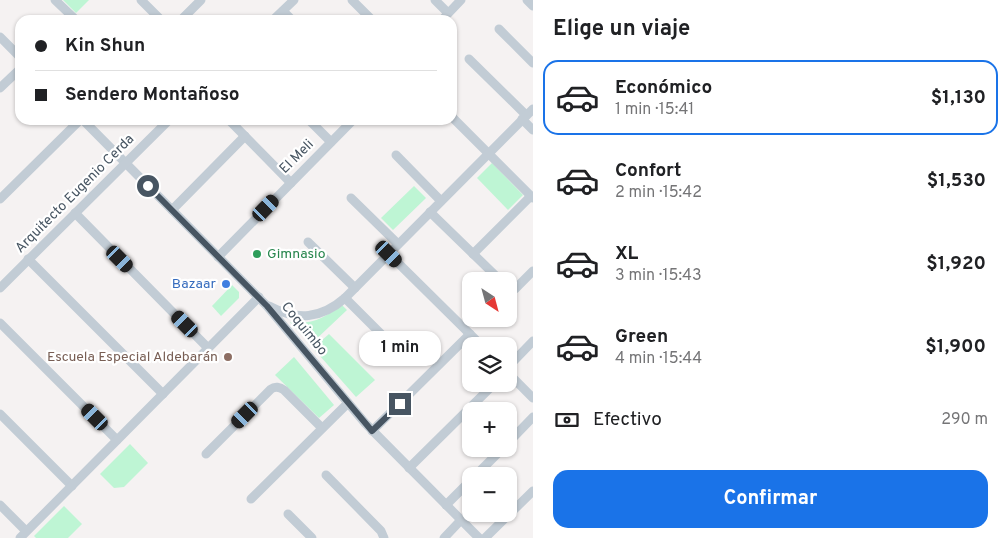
<!DOCTYPE html>
<html lang="es">
<meta charset="utf-8">
<style>
:root{--surface:#fff;--page:#f2f2f2;--text:#202124;--muted:#757577;--line:#e0e0e0;--accent:#1a73e8}
body{margin:0;font-family:Overpass,sans-serif;background:var(--page);color:var(--text);height:100vh;display:flex;flex-direction:column;font-size:19px;white-space:nowrap}
*{box-sizing:border-box;margin:0}
p{font-size:16px;color:var(--muted)}
.icon{flex:none;width:28px;height:28px;fill:none;stroke:currentColor;stroke-width:2;stroke-linecap:round;stroke-linejoin:round}
.map{position:relative;flex:1;overflow:hidden}
.panel{display:flex;flex-direction:column;background:var(--surface);width:475px}
.panel>*{flex:none}
.top-card{position:absolute;left:15px;top:15px;width:442px;height:110px;border-radius:15px;box-shadow:0 1px 4px #0004;display:grid;align-content:center;height:110px;padding:0 20px;background:var(--surface)}
.needle{width:32px;rotate:144deg}
.tools{position:absolute;left:462px;top:272px;display:grid;gap:10px}
.tools a{display:grid;place-items:center;width:55px;height:55px;border-radius:10px;background:var(--surface);box-shadow:0 1px 4px #0004;font-size:25px}
.end{position:absolute;width:22px;height:22px;margin:-11px;border:6px solid #475562;background:#fff;box-shadow:0 0 0 2px #fff}
.from{border-radius:50%}
.bubble{position:absolute;height:35px;border-radius:15px;background:var(--surface);box-shadow:0 1px 4px #0004;font-size:16px;font-weight:700;line-height:35px;text-align:center}
.car{position:absolute;width:15px;height:30px;margin:-15px -8px;border-radius:6px;box-shadow:0 0 4px 1px #0007;background:linear-gradient(#222 24%,#8ab4d8 0 40%,#222 0 76%,#8ab4d8 0 86%,#222 0)}
.top-card b{display:flex;align-items:center;gap:18px;height:48px;font-size:19px}
.top-card b+b{border-top:1px solid var(--line)}
.top-card i{width:12px;height:12px;background:var(--text)}
ul{padding:0;list-style:none}
li{display:flex;align-items:center;gap:15px;height:75px;margin:0 10px 8px;padding:0 10px;border:2px solid transparent;border-radius:15px}
li div{flex:1}
li b{display:block;font-size:19px}
li em{font-style:normal;font-weight:700}
li.active{border-color:var(--accent)}
li>.icon{width:45px;height:45px;stroke-width:1.5}
h2{padding:0 20px;font-size:22px;line-height:60px}
.pay{display:flex;align-items:center;gap:12px;height:55px;padding:0 20px;font-size:19px}
.pay p{margin-inline-start:auto}
.primary-button{display:flex;gap:10px;margin-top:auto;padding:10px 20px}
.primary-button a{flex:1;height:58px;border-radius:15px;background:var(--accent);color:#fff;font-size:20px;font-weight:700;line-height:58px;text-align:center}
main{display:flex;flex:1;min-height:0}
.map>svg:first-child{display:block}
.green{fill:#bef5d4}
.lines{fill:none;stroke-linecap:round;stroke-linejoin:round}
.minor{stroke:#c2ccd5;stroke-width:9}
.route{stroke:#475562;stroke-width:6}
.leisure-dot{fill:#2e9e5b;stroke:#fff;stroke-width:2}
.shop-dot{fill:#3f7fe0;stroke:#fff;stroke-width:2}
.education-dot{fill:#8d6e63;stroke:#fff;stroke-width:2}
.labels{text-anchor:middle;dominant-baseline:central;stroke-width:4.5;stroke-linejoin:round;paint-order:stroke}
.street-label{font-size:14px;fill:#475562;stroke:#fff}
.leisure-label{font-size:14px;fill:#27864d;stroke:#fff;text-anchor:start}
.shop-label{font-size:14px;fill:#366cbe;stroke:#fff;text-anchor:end}
.education-label{font-size:14px;fill:#785e54;stroke:#fff;text-anchor:end}
</style>
<main>
<div class="map">
<svg width="533" height="538" viewBox="0 0 533 538">
<rect width="100%" height="100%" fill="#f5f2f2"/>
<!-- green -->
<g class="green">
<polygon points="63,0 89,0 76,13"/>
<polygon points="492,163 523,195 508,210 477,178"/>
<polygon points="414,186 426,198 393,230 381,218"/>
<polygon points="232,285 239,292 239,298 221,316 212,306"/>
<path d="M342,305l5,5 -36,34 -21,-22c20,4 36,-5 52,-17z"/>
<polygon points="329,334 375,380 356,397 313,348"/>
<polygon points="294,357 334,405 319,418 275,375"/>
<polygon points="130,444 148,463 124,487 114,488 100,474"/>
<polygon points="64,506 82,524 68,538 36,538 34,536"/>
</g>
<g class="lines">
<!-- minor -->
<g class="minor">
<polyline points="55,0 76,20"/>
<polyline points="141,0 161,20"/>
<polyline points="352,0 372,20"/>
<polyline points="435,0 448,13"/>
<polyline points="527,0 533,6"/>
<polyline points="283,11 292,20"/>
<polyline points="181,20 201,0"/>
<polyline points="273,20 294,0"/>
<polyline points="442,20 461,0"/>
<polyline points="499,29 533,63"/>
<polyline points="0,37 20,57"/>
<polyline points="469,59 526,115"/>
<polyline points="0,88 20,69"/>
<polyline points="452,117 533,198"/>
<polyline points="522,119 533,130"/>
<polyline points="83,120 267,306 365,423 479,538"/>
<polyline points="229,120 291,183"/>
<polyline points="309,120 331,142"/>
<polyline points="396,155 441,201"/>
<polyline points="351,198 398,244"/>
<polyline points="0,199 80,120"/>
<polyline points="172,210 245,136"/>
<polyline points="430,212 501,281"/>
<polyline points="75,213 208,348"/>
<polyline points="308,242 355,288"/>
<polyline points="389,254 482,346"/>
<polyline points="473,254 531,196"/>
<polyline points="218,257 353,120"/>
<polyline points="28,259 163,394"/>
<polyline points="0,288 169,120"/>
<polyline points="509,288 515,289 533,271"/>
<polyline points="345,298 393,346"/>
<path d="M269,306c28,15 52,13 76,-8l188,-189"/>
<polyline points="0,323 117,440"/>
<polyline points="509,366 533,341"/>
<polyline points="509,374 533,398"/>
<polyline points="0,414 72,486"/>
<polyline points="372,431 470,334"/>
<polyline points="509,442 533,417"/>
<path d="M206,454l65,-65c4,-3 9,-2 13,1l38,38"/>
<polyline points="409,468 494,384"/>
<polyline points="326,475 381,531 384,538"/>
<polyline points="475,476 502,449"/>
<polyline points="251,499 348,403"/>
<polyline points="0,505 26,531"/>
<polyline points="446,505 471,480"/>
<polyline points="288,514 312,538"/>
<polyline points="20,538 259,297"/>
<polyline points="444,538 461,520"/>
<polyline points="485,538 533,491"/>
</g>
</g>
<g class="lines">
<!-- route -->
<polyline class="route" points="148,186 267,306 372,431 400,404"/>
</g>
<!-- markers -->
<circle class="leisure-dot" cx="257" cy="254" r="5"/>
<circle class="shop-dot" cx="226" cy="284" r="5"/>
<circle class="education-dot" cx="228" cy="357" r="5"/>
<g class="labels">
<!-- street labels -->
<g class="street-label">
<text transform="translate(297 157) rotate(-45)">El Meli</text>
<text transform="translate(75 194) rotate(-45)">Arquitecto Eugenio Cerda</text>
<text transform="translate(304 329) rotate(51)">Coquimbo</text>
</g>
<!-- leisure labels -->
<g class="leisure-label">
<text x="267" y="254">Gimnasio</text>
</g>
<!-- shop labels -->
<g class="shop-label">
<text x="216" y="284">Bazaar</text>
</g>
<!-- education labels -->
<g class="education-label">
<text x="218" y="357">Escuela Especial Aldebarán</text>
</g>
</g>
</svg>
<div class="tools">
<a><svg class="needle" viewBox="-14 -14 28 28"><path d="M0-13l5 13h-10z" fill="#e53935"/><path d="M0 13l5-13h-10z" fill="#757577"/></svg></a>
<a><svg class="icon" aria-label="layers" viewBox="0 0 24 24"><path d="M12 4l9 5-9 5-9-5zM3 14l9 5 9-5"/></svg></a>
<a>+</a>
<a>−</a>
</div>
<i class="end from" style="left:148px;top:186px"></i>
<i class="end" style="left:400px;top:404px"></i>
<div class="bubble" style="left:359px;top:331px;width:82px">1 min</div>
<i class="car" style="left:266px;top:208px;rotate:44deg"></i>
<i class="car" style="left:389px;top:254px;rotate:135deg"></i>
<i class="car" style="left:120px;top:259px;rotate:135deg"></i>
<i class="car" style="left:185px;top:324px;rotate:315deg"></i>
<i class="car" style="left:245px;top:415px;rotate:225deg"></i>
<i class="car" style="left:95px;top:417px;rotate:315deg"></i>
<div class="top-card">
<b><i class="from"></i>Kin Shun</b>
<b><i></i>Sendero Montañoso</b>
</div>
</div>
<section class="panel">
<h2>Elige un viaje</h2>
<ul>
<li class="active"><svg class="icon" aria-label="car" viewBox="0 0 24 24"><path d="M5 17H2v-5l4-1 3-4h7l3 4 3 1v5h-3M9 17h6M6 11h13"/><circle cx="7" cy="17" r="2"/><circle cx="17" cy="17" r="2"/></svg><div><b>Económico</b><p>1 min · 15:41</p></div><em>$1,130</em></li>
<li><svg class="icon" aria-label="car" viewBox="0 0 24 24"><path d="M5 17H2v-5l4-1 3-4h7l3 4 3 1v5h-3M9 17h6M6 11h13"/><circle cx="7" cy="17" r="2"/><circle cx="17" cy="17" r="2"/></svg><div><b>Confort</b><p>2 min · 15:42</p></div><em>$1,530</em></li>
<li><svg class="icon" aria-label="car" viewBox="0 0 24 24"><path d="M5 17H2v-5l4-1 3-4h7l3 4 3 1v5h-3M9 17h6M6 11h13"/><circle cx="7" cy="17" r="2"/><circle cx="17" cy="17" r="2"/></svg><div><b>XL</b><p>3 min · 15:43</p></div><em>$1,920</em></li>
<li><svg class="icon" aria-label="car" viewBox="0 0 24 24"><path d="M5 17H2v-5l4-1 3-4h7l3 4 3 1v5h-3M9 17h6M6 11h13"/><circle cx="7" cy="17" r="2"/><circle cx="17" cy="17" r="2"/></svg><div><b>Green</b><p>4 min · 15:44</p></div><em>$1,900</em></li>
</ul>
<div class="pay"><svg class="icon" aria-label="cash" viewBox="0 0 24 24"><path d="M3 7h18v10H3z"/><circle cx="12" cy="12" r="2"/></svg>Efectivo<p>290 m</p></div>
<div class="primary-button"><a>Confirmar</a></div>
</section>
</main>
